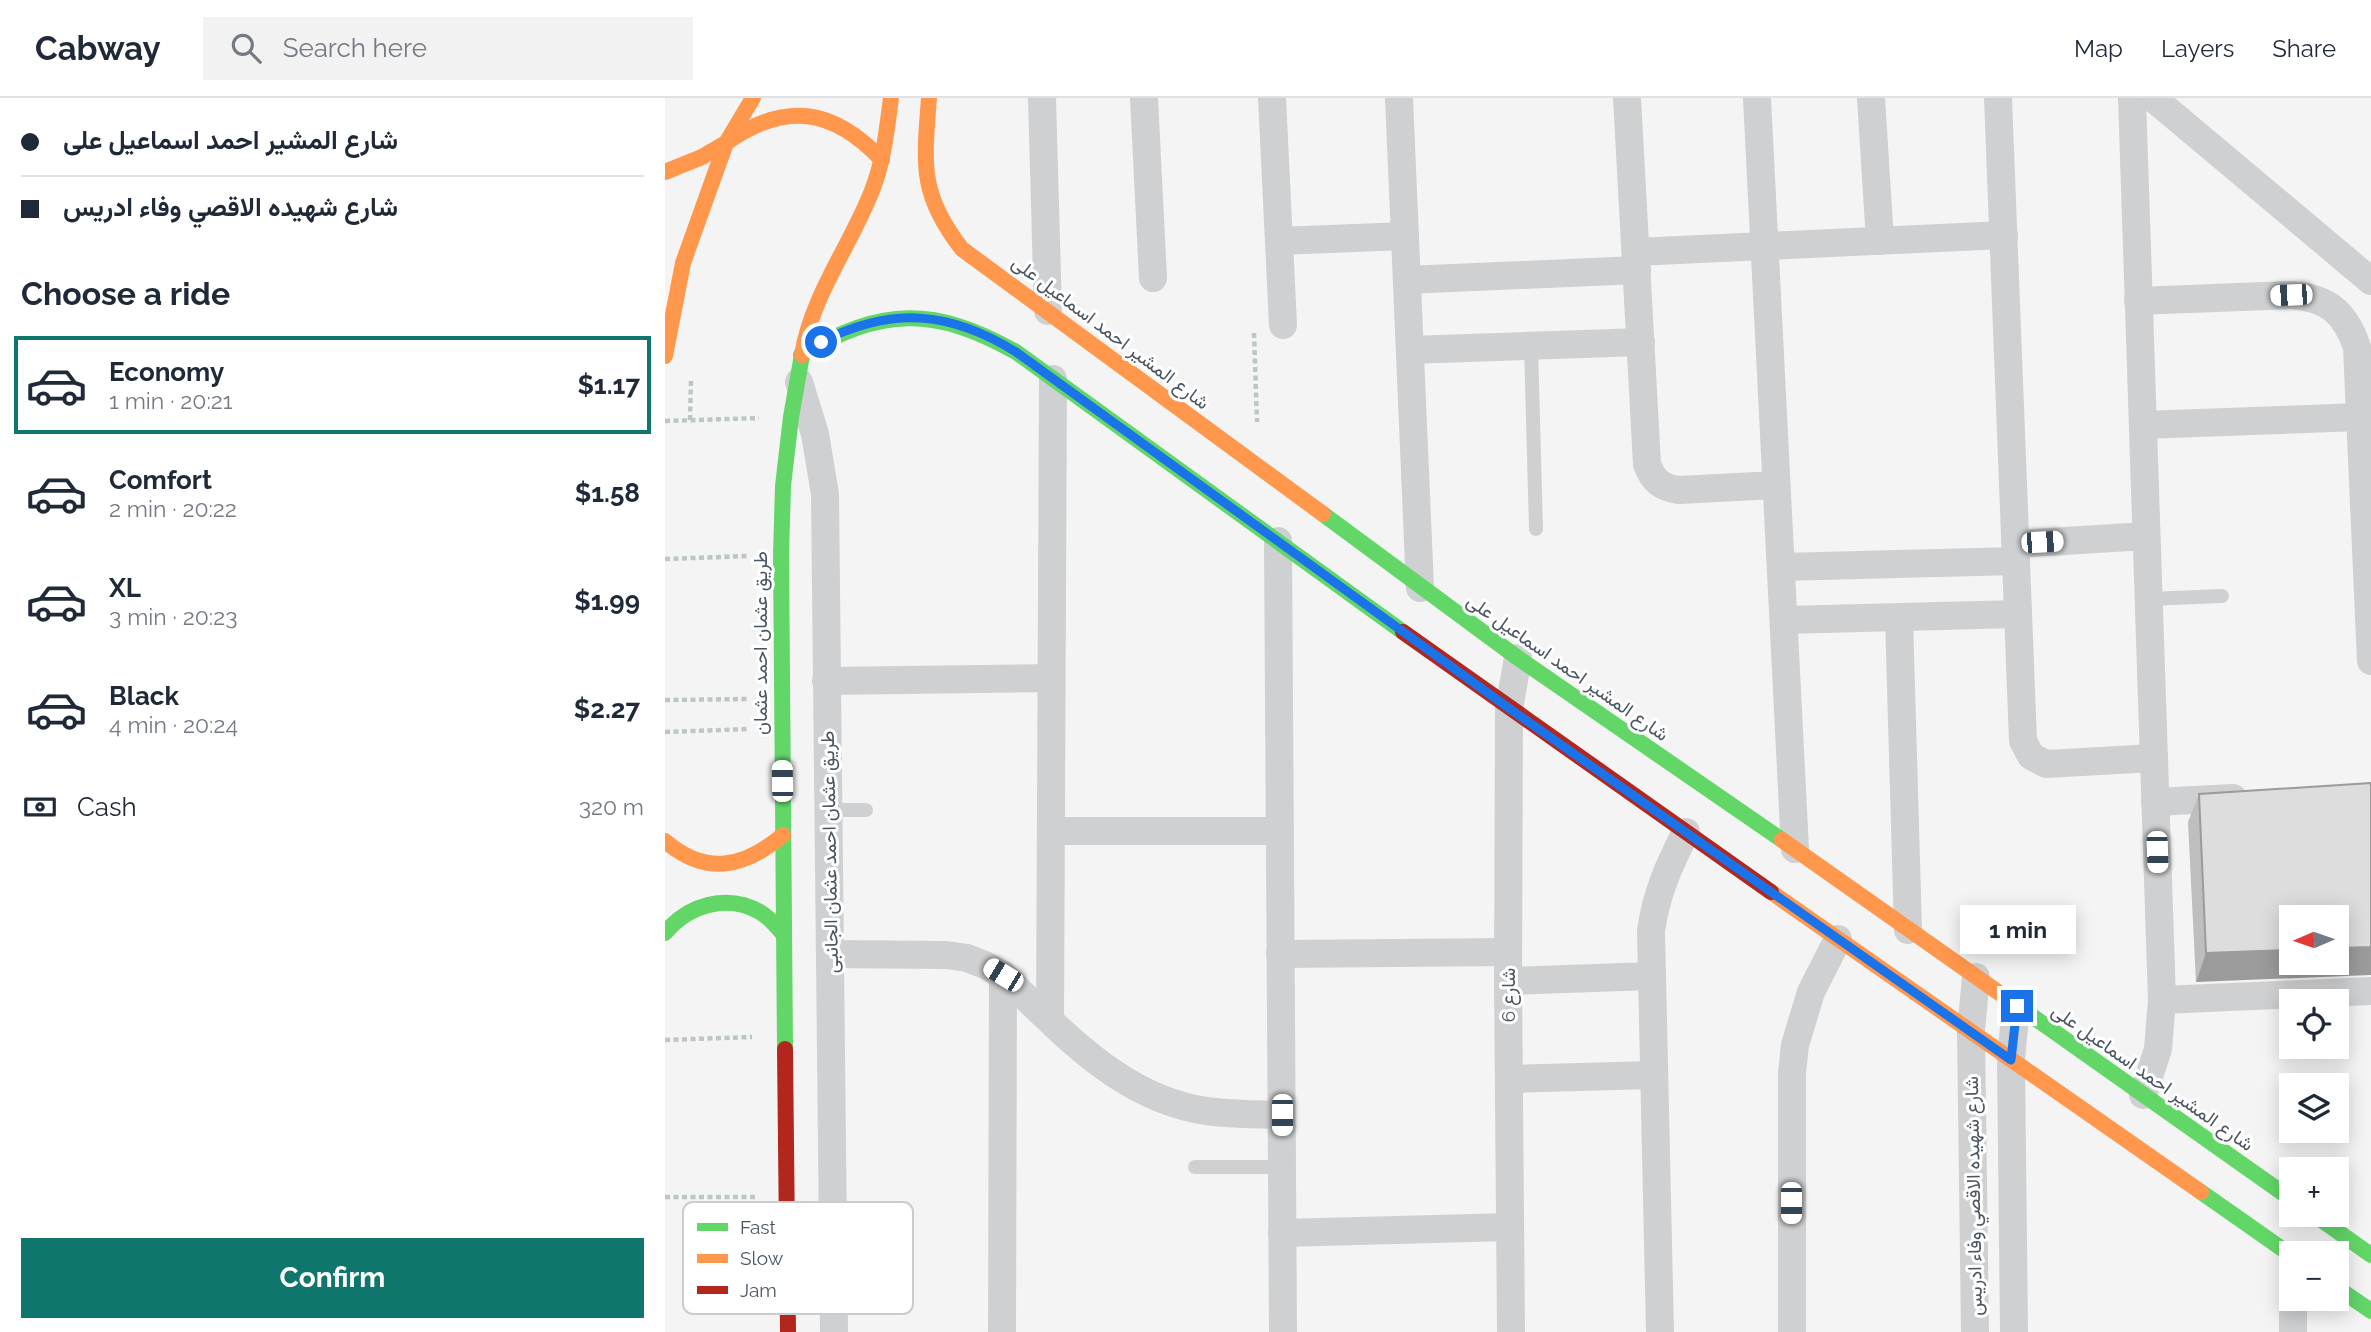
<!DOCTYPE html>
<meta charset="utf-8">
<style>
:root{--surface:#fff;--page:#f2f2f3;--text:#1f2937;--muted:#747a83;--line:#e0e1e3;--accent:#0f766e}
body{margin:0;font-family:Raleway,Vazirmatn,sans-serif;background:var(--page);color:var(--text);height:100vh;display:flex;flex-direction:column;font-size:26px;white-space:nowrap}
*{box-sizing:border-box;margin:0}
p{font-size:23px;color:var(--muted)}
.icon{flex:none;width:38px;height:38px;fill:none;stroke:currentColor;stroke-width:2;stroke-linecap:round;stroke-linejoin:round}
.map{position:relative;flex:1;overflow:hidden}
.sheet{display:flex;flex-direction:column;background:var(--surface);width:665px}
.sheet>*{flex:none}
.top-card{display:grid;align-content:center;height:154px;padding:0 21px;background:var(--surface)}
.needle{width:46px;rotate:268deg}
.buttons{position:absolute;left:1614px;top:807px;display:grid;gap:14px}
.buttons a{display:grid;place-items:center;width:70px;height:70px;border-radius:0px;background:var(--surface);box-shadow:0 4px 18px #0003;font-size:35px}
.end{position:absolute;width:32px;height:32px;margin:-16px;border:9px solid #1a73e8;background:#fff;box-shadow:0 0 0 4px #fff}
.from{border-radius:50%}
.bubble{position:absolute;height:49px;border-radius:0px;background:var(--surface);box-shadow:0 4px 18px #0003;font-size:23px;font-weight:700;line-height:49px;text-align:center}
.car{position:absolute;width:21px;height:42px;margin:-21px -10px;border-radius:9px;box-shadow:0 0 5px 2px #0007;background:linear-gradient(#fff 24%,#345 0 40%,#fff 0 76%,#345 0 86%,#fff 0)}
.top-card b{display:flex;align-items:center;gap:24px;height:66px;font-size:26px}
.top-card b+b{border-top:2px solid var(--line)}
.top-card i{width:18px;height:18px;background:var(--text)}
ul{padding:0;list-style:none}
li{display:flex;align-items:center;gap:21px;height:98px;margin:0 14px 10px;padding:0 7px;border:4px solid transparent;border-radius:0px}
li div{flex:1}
li b{display:block;font-size:26px}
li em{font-style:normal;font-weight:700}
li.active{border-color:var(--accent)}
li>.icon{width:63px;height:63px;stroke-width:1.5}
h2{padding:0 21px;font-size:32px;line-height:84px}
.pay{display:flex;align-items:center;gap:18px;height:77px;padding:0 21px;font-size:26px}
.pay p{margin-inline-start:auto}
.button{display:flex;gap:14px;margin-top:auto;padding:14px 21px}
.button a{flex:1;height:80px;border-radius:0px;background:var(--accent);color:#fff;font-size:28px;font-weight:700;line-height:80px;text-align:center}
header{display:flex;align-items:center;gap:42px;box-sizing:border-box;height:98px;padding:0 35px;background:var(--surface);border-bottom:2px solid var(--line)}
header strong{font-size:33px}
nav{display:flex;gap:38px;margin-inline-start:auto;font-size:24px}
.search{width:490px;height:63px;background:var(--page);display:flex;align-items:center;gap:18px;box-sizing:border-box;padding:0 24px;border-radius:0px;color:var(--muted);font-size:26px}
main{display:flex;flex:1;min-height:0}
.map>svg:first-child{display:block}
.lines{fill:none;stroke-linecap:round;stroke-linejoin:round}
.path{stroke:#bcc7c4;stroke-width:4.5;stroke-dasharray:5 3.5;stroke-linecap:butt}
.lane{stroke:#ced0d2;stroke-width:14}
.street{stroke:#ced0d2;stroke-width:28}
.fast{stroke:#63d668;stroke-width:16}
.slow{stroke:#ff974d;stroke-width:16}
.jam{stroke:#b3261e;stroke-width:16}
.wall{fill:#bebebf}
.shaded-wall{fill:#9b9b9b}
.building{fill:#ddddde;stroke:#9b9b9b;stroke-width:2}
.route{stroke:#1a73e8;stroke-width:9}
.labels{text-anchor:middle;dominant-baseline:central;stroke-width:6;stroke-linejoin:round;paint-order:stroke}
.street-label{font-size:19px;fill:#4a5661;stroke:#fff}
.key{fill:#fff;stroke:#c9ccd0;stroke-width:2}
.key-label{font-size:19px;fill:#4a5661}
</style>
<header>
<strong>Cabway</strong>
<div class="search"><svg class="icon" aria-label="search" viewBox="0 0 24 24"><circle cx="10" cy="10" r="6"/><path d="M15 15l6 6"/></svg>Search here</div>
<nav><a>Map</a><a>Layers</a><a>Share</a></nav>
</header>
<main>
<section class="sheet">
<div class="top-card">
<b><i class="from"></i>شارع المشير احمد اسماعيل على</b>
<b><i></i>شارع شهيده الاقصي وفاء ادريس</b>
</div>
<h2>Choose a ride</h2>
<ul>
<li class="active"><svg class="icon" aria-label="car" viewBox="0 0 24 24"><path d="M5 17H2v-5l4-1 3-4h7l3 4 3 1v5h-3M9 17h6M6 11h13"/><circle cx="7" cy="17" r="2"/><circle cx="17" cy="17" r="2"/></svg><div><b>Economy</b><p>1 min · 20:21</p></div><em>$1.17</em></li>
<li><svg class="icon" aria-label="car" viewBox="0 0 24 24"><path d="M5 17H2v-5l4-1 3-4h7l3 4 3 1v5h-3M9 17h6M6 11h13"/><circle cx="7" cy="17" r="2"/><circle cx="17" cy="17" r="2"/></svg><div><b>Comfort</b><p>2 min · 20:22</p></div><em>$1.58</em></li>
<li><svg class="icon" aria-label="car" viewBox="0 0 24 24"><path d="M5 17H2v-5l4-1 3-4h7l3 4 3 1v5h-3M9 17h6M6 11h13"/><circle cx="7" cy="17" r="2"/><circle cx="17" cy="17" r="2"/></svg><div><b>XL</b><p>3 min · 20:23</p></div><em>$1.99</em></li>
<li><svg class="icon" aria-label="car" viewBox="0 0 24 24"><path d="M5 17H2v-5l4-1 3-4h7l3 4 3 1v5h-3M9 17h6M6 11h13"/><circle cx="7" cy="17" r="2"/><circle cx="17" cy="17" r="2"/></svg><div><b>Black</b><p>4 min · 20:24</p></div><em>$2.27</em></li>
</ul>
<div class="pay"><svg class="icon" aria-label="cash" viewBox="0 0 24 24"><path d="M3 7h18v10H3z"/><circle cx="12" cy="12" r="2"/></svg>Cash<p>320 m</p></div>
<div class="button"><a>Confirm</a></div>
</section>
<div class="map">
<svg width="1706" height="1234" viewBox="0 0 1706 1234">
<rect width="100%" height="100%" fill="#f4f4f4"/>
<g class="lines">
<!-- path -->
<g class="path">
<polyline points="589,235 592,324"/>
<polyline points="25,322 26,281"/>
<polyline points="0,323 94,320"/>
<polyline points="0,461 83,458"/>
<polyline points="0,602 83,601"/>
<polyline points="0,634 84,631"/>
<polyline points="0,942 87,939"/>
<polyline points="0,1099 90,1099"/>
</g>
<!-- lane -->
<g class="lane">
<polyline points="866,248 871,431"/>
<polyline points="1484,501 1557,498"/>
<polyline points="163,712 201,712"/>
<polyline points="530,1069 617,1069"/>
</g>
<!-- street -->
<g class="street">
<polyline points="377,0 383,213"/>
<polyline points="479,0 488,180"/>
<polyline points="607,0 618,227"/>
<polyline points="734,0 755,490"/>
<path d="M962,0l20,366c6,17 15,24 32,26l97,-5"/>
<polyline points="1092,0 1130,751"/>
<polyline points="1206,0 1215,143"/>
<polyline points="1333,0 1358,643 1366,658 1381,666 1489,660"/>
<polyline points="1467,0 1497,902 1493,951 1478,997"/>
<polyline points="1488,0 1706,183"/>
<polyline points="614,143 740,138"/>
<polyline points="971,154 1339,137"/>
<polyline points="742,182 972,172"/>
<path d="M1473,203l153,-6c37,3 54,17 66,52l14,314"/>
<polyline points="745,252 976,244"/>
<polyline points="134,284 150,336 160,396 169,1234"/>
<polyline points="1478,327 1695,319"/>
<polyline points="613,443 618,1234"/>
<polyline points="1351,446 1481,438"/>
<polyline points="1116,469 1351,463"/>
<polyline points="1234,519 1243,832"/>
<polyline points="1119,522 1353,516"/>
<polyline points="161,583 386,580"/>
<polyline points="1490,704 1568,700"/>
<polyline points="386,733 615,733"/>
<path d="M165,856l117,1 20,3 18,7 18,10c56,54 113,118 192,134 28,6 58,5 86,6"/>
<polyline points="615,856 843,854"/>
<polyline points="843,883 987,878"/>
<polyline points="1497,902 1706,893"/>
<polyline points="385,922 388,281"/>
<polyline points="844,981 989,977"/>
<polyline points="617,1135 845,1129"/>
<polyline points="1628,1200 1628,1234"/>
<polyline points="337,1234 338,877"/>
<polyline points="846,1234 843,883 844,611 853,560"/>
<path d="M995,1234l-9,-401c5,-37 18,-66 35,-99"/>
<polyline points="1127,1234 1127,975 1130,947 1146,894 1173,841"/>
<polyline points="1310,1234 1306,933 1311,879"/>
<polyline points="1349,1234 1346,962 1351,908"/>
</g>
<!-- fast -->
<g class="fast">
<path d="M136,257c81,-48 133,-49 215,-3l387,280"/>
<polyline points="658,416 853,560 1117,742"/>
<path d="M0,835c23,-28 62,-40 95,-21 9,5 17,15 24,23"/>
<polyline points="1357,911 1626,1101"/>
<polyline points="120,951 116,457 118,388 126,319 137,257"/>
<polyline points="1536,1094 1626,1157"/>
<polyline points="1648,1116 1706,1157"/>
<polyline points="1671,1189 1706,1213"/>
</g>
<!-- slow -->
<g class="slow">
<path d="M264,0c-5,66 -10,96 33,151l361,265"/>
<path d="M61,45c59,-42 107,-35 156,17"/>
<polyline points="0,74 37,59 61,45"/>
<path d="M137,257c10,-61 50,-111 71,-167 11,-29 14,-60 18,-90"/>
<polyline points="0,258 18,165 61,45 88,0"/>
<polyline points="1117,742 1357,911"/>
<path d="M0,743c41,35 79,27 118,-6"/>
<polyline points="1106,794 1536,1094"/>
</g>
<!-- jam -->
<g class="jam">
<polyline points="738,534 1106,794"/>
<polyline points="120,951 123,1234"/>
</g>
</g>
<!-- wall -->
<polygon class="wall" points="1706,685 1531,884 1523,724 1534,696"/>
<!-- shaded-wall -->
<polygon class="shaded-wall" points="1706,849 1706,877 1531,884 1541,855 1626,852 1626,864 1671,864 1671,850"/>
<!-- building -->
<polygon class="building" points="1706,685 1706,849 1671,850 1671,819 1626,819 1626,852 1541,855 1534,696"/>
<g class="lines">
<!-- route -->
<path class="route" d="M156,244c71,-36 129,-31 195,10l494,357 501,351 6,-54"/>
</g>
<g class="labels">
<!-- street labels -->
<g class="street-label">
<text transform="translate(446 234) rotate(37)">شارع المشير احمد اسماعيل على</text>
<text transform="translate(95 545) rotate(-90)">طريق عثمان احمد عثمان</text>
<text transform="translate(903 569) rotate(35)">شارع المشير احمد اسماعيل على</text>
<text transform="translate(164 754) rotate(-91)">طريق عثمان احمد عثمان الجانبى</text>
<text transform="translate(843 897) rotate(-90)">شارع 6</text>
<text transform="translate(1488 979) rotate(35)">شارع المشير احمد اسماعيل على</text>
<text transform="translate(1308 1098) rotate(-91)">شارع شهيده الاقصي وفاء ادريس</text>
</g>
</g>
<!-- legend -->
<rect x="18" y="1104" width="230" height="112" rx="10" class="key"/>
<rect x="32" y="1125" width="31" height="8" fill="#63d668"/>
<rect x="32" y="1156" width="31" height="9" fill="#ff974d"/>
<rect x="32" y="1188" width="31" height="8" fill="#b3261e"/>
<g class="key-label">
<text x="75" y="1136">Fast</text>
<text x="75" y="1167">Slow</text>
<text x="75" y="1199">Jam</text>
</g>
</svg>
<div class="buttons">
<a><svg class="needle" viewBox="-14 -14 28 28"><path d="M0-13l5 13h-10z" fill="#e53935"/><path d="M0 13l5-13h-10z" fill="#747a83"/></svg></a>
<a><svg class="icon" aria-label="locate" viewBox="0 0 24 24"><circle cx="12" cy="12" r="6"/><path d="M12 2v4M12 18v4M2 12h4M18 12h4"/></svg></a>
<a><svg class="icon" aria-label="layers" viewBox="0 0 24 24"><path d="M12 4l9 5-9 5-9-5zM3 14l9 5 9-5"/></svg></a>
<a>+</a>
<a>−</a>
</div>
<i class="end from" style="left:156px;top:244px"></i>
<i class="end" style="left:1352px;top:908px"></i>
<div class="bubble" style="left:1295px;top:807px;width:116px">1 min</div>
<i class="car" style="left:1626px;top:197px;rotate:268deg"></i>
<i class="car" style="left:1377px;top:444px;rotate:87deg"></i>
<i class="car" style="left:117px;top:683px;rotate:359deg"></i>
<i class="car" style="left:1492px;top:754px;rotate:178deg"></i>
<i class="car" style="left:338px;top:877px;rotate:301deg"></i>
<i class="car" style="left:617px;top:1017px;rotate:180deg"></i>
<i class="car" style="left:1126px;top:1105px;rotate:180deg"></i>
</div>
</main>
